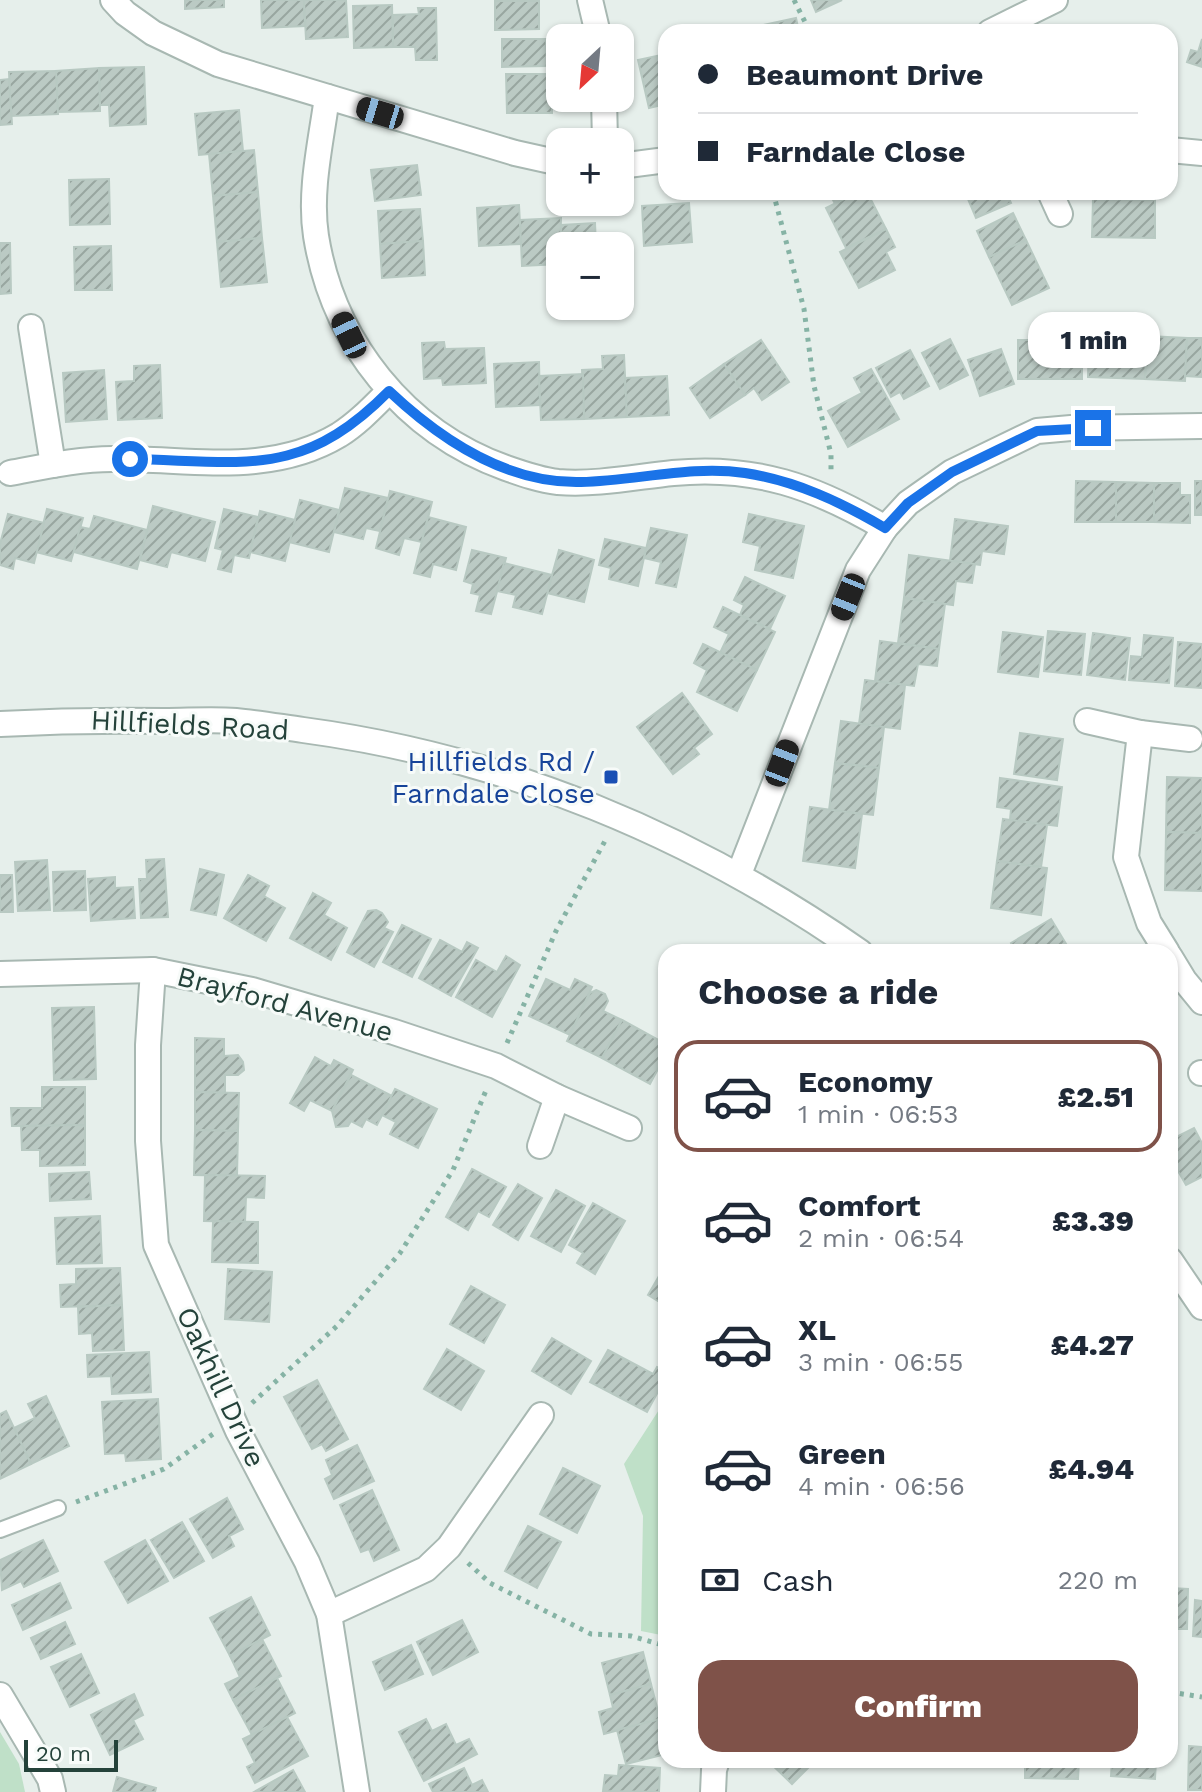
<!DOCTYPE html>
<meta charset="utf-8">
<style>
:root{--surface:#fff;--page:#f2f2f3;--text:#1f2937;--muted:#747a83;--line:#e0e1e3;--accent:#7f5249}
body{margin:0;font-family:"Work Sans",sans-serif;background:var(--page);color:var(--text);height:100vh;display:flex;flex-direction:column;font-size:30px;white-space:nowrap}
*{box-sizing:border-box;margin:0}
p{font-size:26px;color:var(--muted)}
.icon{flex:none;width:44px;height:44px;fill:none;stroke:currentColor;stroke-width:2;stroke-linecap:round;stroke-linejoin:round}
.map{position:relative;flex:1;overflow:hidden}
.sheet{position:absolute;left:658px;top:944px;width:520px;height:824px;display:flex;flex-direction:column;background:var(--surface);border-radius:24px;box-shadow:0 2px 6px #0004}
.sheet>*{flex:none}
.hud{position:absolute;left:658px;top:24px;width:520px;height:176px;border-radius:24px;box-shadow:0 2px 6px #0004;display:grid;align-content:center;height:176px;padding:0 40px;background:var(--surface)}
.needle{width:52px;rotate:206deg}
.buttons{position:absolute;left:546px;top:24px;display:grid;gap:16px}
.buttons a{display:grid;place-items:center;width:88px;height:88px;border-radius:16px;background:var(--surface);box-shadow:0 2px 6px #0004;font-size:40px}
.scale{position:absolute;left:24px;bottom:20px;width:94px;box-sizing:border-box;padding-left:8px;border:4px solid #24423a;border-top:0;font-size:22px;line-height:28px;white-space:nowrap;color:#24423a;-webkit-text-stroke:6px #f7fbf9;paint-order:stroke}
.end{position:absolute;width:36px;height:36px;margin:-18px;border:10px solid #1a73e8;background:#fff;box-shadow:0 0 0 4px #fff}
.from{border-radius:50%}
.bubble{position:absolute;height:56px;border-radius:24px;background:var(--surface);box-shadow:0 2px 6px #0004;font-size:26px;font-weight:800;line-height:56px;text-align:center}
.car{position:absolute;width:24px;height:48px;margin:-24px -12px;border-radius:10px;box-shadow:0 0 6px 2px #0007;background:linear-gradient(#222 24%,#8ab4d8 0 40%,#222 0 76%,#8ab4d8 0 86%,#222 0)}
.hud b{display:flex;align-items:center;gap:28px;height:76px;font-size:30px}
.hud b+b{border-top:2px solid var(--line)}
.hud i{width:20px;height:20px;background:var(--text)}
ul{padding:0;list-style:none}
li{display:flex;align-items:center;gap:24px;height:112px;margin:0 16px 12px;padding:0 24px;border:4px solid transparent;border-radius:24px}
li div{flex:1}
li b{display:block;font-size:30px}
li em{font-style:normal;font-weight:800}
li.current{border-color:var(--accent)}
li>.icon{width:72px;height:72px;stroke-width:1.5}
h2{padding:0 40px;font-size:36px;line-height:96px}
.pay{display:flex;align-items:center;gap:20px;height:88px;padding:0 40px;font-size:30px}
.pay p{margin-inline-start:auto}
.button{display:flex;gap:16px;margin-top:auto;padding:16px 40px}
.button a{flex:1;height:92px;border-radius:24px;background:var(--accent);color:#fff;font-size:32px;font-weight:800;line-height:92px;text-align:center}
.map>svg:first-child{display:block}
.park{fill:#bfe0c8}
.building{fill:url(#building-hatch);stroke:#b8c9c2;stroke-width:2}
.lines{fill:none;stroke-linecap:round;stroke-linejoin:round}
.service-casing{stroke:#a8b8b2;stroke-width:18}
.minor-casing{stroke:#a8b8b2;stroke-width:28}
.tertiary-casing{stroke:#a8b8b2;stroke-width:28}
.path{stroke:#86b3a5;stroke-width:5;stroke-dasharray:4 6;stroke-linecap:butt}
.service{stroke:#fff;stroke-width:14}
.minor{stroke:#fff;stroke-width:24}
.tertiary{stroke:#fff;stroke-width:24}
.route{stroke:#1a73e8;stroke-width:10}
.transit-dot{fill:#1a4fb4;stroke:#f7fbf9;stroke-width:3}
.labels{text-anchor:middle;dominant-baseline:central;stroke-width:6;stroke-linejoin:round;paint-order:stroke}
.street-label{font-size:28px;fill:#24423a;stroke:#f7fbf9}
.transit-label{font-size:28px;fill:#164399;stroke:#f7fbf9;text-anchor:end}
</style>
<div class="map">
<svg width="1202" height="1792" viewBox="0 0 1202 1792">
<defs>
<pattern id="building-hatch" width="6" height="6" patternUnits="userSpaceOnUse" patternTransform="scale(2)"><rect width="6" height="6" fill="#bbcac4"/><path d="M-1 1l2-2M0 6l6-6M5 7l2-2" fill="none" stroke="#98a6a0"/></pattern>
</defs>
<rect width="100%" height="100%" fill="#e6efeb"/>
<!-- park -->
<g class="park">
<polygon points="666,1399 666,1636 641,1631 643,1516 624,1464"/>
<polygon points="0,1732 19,1764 25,1792 0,1792"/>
</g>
<!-- building -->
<g class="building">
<polygon points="185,0 224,0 224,7 185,9"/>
<polygon points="261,0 304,0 305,26 262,28"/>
<polygon points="304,0 346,0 348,37 306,39"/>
<polygon points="811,0 842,0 816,12"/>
<polygon points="495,1 539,1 539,29 495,30"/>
<polygon points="392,5 393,47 354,48 353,6"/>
<polygon points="418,8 436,8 437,60 416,60 415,47 393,47 393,15 419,14"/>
<polygon points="796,18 799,32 755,32 754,27"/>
<polygon points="502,39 546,39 547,66 502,67"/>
<polygon points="1202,39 1202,67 1187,62 1191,50 1198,52"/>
<polygon points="666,54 666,104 649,108 638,60"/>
<polygon points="144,67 146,124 110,126 109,105 100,105 99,68"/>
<polygon points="99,68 100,111 57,112 56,71"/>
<polygon points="56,71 58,114 11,116 9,72"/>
<polygon points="506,74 551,74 552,113 507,113"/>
<polygon points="9,79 12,124 0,125 0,80"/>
<polygon points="239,110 243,151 199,155 195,114"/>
<polygon points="254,150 258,192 213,196 209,154"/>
<polygon points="417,165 421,195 375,201 371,170"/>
<polygon points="109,179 110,224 70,225 69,180"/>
<polygon points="258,192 262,238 217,242 213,196"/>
<polygon points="829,192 858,192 835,204"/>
<polygon points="858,192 867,192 886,229 846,248 826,208"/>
<polygon points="965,192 1006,192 1011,203 976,218"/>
<polygon points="1093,199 1155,200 1155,238 1092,237"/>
<polygon points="689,203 692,242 644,246 642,206"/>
<polygon points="519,205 521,244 479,246 477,208"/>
<polygon points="420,209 423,241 380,244 378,211"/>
<polygon points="1013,213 1026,240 989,257 977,231"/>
<polygon points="561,218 560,264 522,266 520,220"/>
<polygon points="595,223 596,246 562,246 561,225"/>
<polygon points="886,229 895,247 886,252 895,270 859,288 840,252"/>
<polygon points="262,238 267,282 221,287 217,242"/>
<polygon points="1026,240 1049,288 1012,305 989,257"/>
<polygon points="423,241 425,275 382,278 380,244"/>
<polygon points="0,243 10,243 11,293 0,294"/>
<polygon points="111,246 112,290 75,290 74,247"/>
<polygon points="1147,336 1187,338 1185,381 1145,379"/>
<polygon points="1089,337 1147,339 1145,379 1088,377"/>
<polygon points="1187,338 1202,338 1202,377 1185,376"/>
<polygon points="950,339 968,375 940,389 922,353"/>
<polygon points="761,340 789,382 762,400 754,388 745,395 724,364"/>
<rect x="1018" y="340" width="64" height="39"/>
<polygon points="444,342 445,349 484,348 486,383 443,385 442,378 424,379 422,343"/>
<polygon points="1001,349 1014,384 980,396 968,360"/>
<polygon points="910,350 929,386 904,399 900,392 891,397 876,368"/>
<polygon points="624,355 627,417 584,419 582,370 603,369 602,356"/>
<polygon points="539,362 540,405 496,407 494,364"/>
<polygon points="724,364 745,395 710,418 690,388"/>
<polygon points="160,365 162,418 118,420 116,382 134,381 134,366"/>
<polygon points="871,369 899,419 848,447 828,411 862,393 854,378"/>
<polygon points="104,370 107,419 66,422 63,373"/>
<polygon points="583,374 584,419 541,420 539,376"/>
<polygon points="667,376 669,415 627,417 625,378"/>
<polygon points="1076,481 1116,482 1116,522 1075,522"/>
<rect x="1195" y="481" width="7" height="34"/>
<polygon points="1116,482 1154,483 1154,522 1116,522"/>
<polygon points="1154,483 1180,483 1180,495 1190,495 1190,523 1154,522"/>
<polygon points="345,488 388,498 380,531 366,528 363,539 334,532"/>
<polygon points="390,491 432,502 422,542 404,538 399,555 376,548"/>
<polygon points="300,500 339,510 329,552 289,542"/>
<polygon points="153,506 215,522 205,561 171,552 167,567 140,560"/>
<polygon points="47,509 83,518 71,561 36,552"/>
<polygon points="224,509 258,517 249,558 234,555 231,572 218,569 223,550 215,548"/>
<polygon points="260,511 295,520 285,561 250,552"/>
<polygon points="8,514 44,523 34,563 15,558 13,569 0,565 0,544"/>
<polygon points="749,514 804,526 793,578 755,570 760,546 743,542"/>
<polygon points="94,516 147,530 137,569 74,552 80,527 90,529"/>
<polygon points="428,517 466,527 456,570 433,564 430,577 414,573"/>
<polygon points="955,519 1008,526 1004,554 982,551 980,565 950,561"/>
<polygon points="651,528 687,535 676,587 656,583 661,562 644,558"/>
<polygon points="605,539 646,548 638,586 609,579 611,568 599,565"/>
<polygon points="472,550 506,558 491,614 476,611 480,595 471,593 473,584 464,581"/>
<polygon points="559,550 594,560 584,602 547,593"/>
<polygon points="909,555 975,564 972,583 956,581 953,605 904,598"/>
<polygon points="504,563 552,575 542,614 513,607 516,595 497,591"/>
<polygon points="745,577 785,596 770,629 740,615 744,605 734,600"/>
<polygon points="904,598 945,604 939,649 898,643"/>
<polygon points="723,607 775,632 757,670 720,653 729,634 714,627"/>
<polygon points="1048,631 1085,634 1081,675 1044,671"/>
<polygon points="1003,632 1043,637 1038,677 998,672"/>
<polygon points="1093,633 1130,638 1125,680 1087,675"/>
<polygon points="1144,635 1173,638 1169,683 1129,680 1131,656 1142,657"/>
<polygon points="880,641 939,649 937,666 918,664 914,686 875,681"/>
<polygon points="1178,642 1202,644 1202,688 1175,686"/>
<polygon points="703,644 757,670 737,711 697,692 707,670 694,663"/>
<polygon points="865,680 905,685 900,729 859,724"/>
<polygon points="682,693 712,734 694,748 699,754 673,774 637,727"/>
<polygon points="841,721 884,727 879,768 835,763"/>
<polygon points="1020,733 1063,739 1057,780 1014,774"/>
<polygon points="835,763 879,768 873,815 829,810"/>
<polygon points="1167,777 1202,778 1202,833 1166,832"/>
<polygon points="1000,778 1062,787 1057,826 1010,820 1011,809 997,807"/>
<polygon points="810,807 862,814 855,868 803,861"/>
<polygon points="1003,819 1047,825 1041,867 997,861"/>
<polygon points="1166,832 1202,833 1202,891 1165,890"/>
<polygon points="164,859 168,917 141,918 139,879 147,879 146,860"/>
<polygon points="47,860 50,910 18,911 15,862"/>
<polygon points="997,861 1047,868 1041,915 991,908"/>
<polygon points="200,869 224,875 216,915 191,910"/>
<polygon points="85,871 86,910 54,911 53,872"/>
<polygon points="0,875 12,875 13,912 0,912"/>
<polygon points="248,875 269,886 264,896 285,908 266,941 224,918"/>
<polygon points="115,877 115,888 133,887 135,918 91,921 88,879"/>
<polygon points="313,893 331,903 324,915 347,928 331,960 290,938"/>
<polygon points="376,910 382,913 388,922 384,928 393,932 374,967 347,952 368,911"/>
<polygon points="1051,919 1071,952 1016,952 1011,943"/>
<polygon points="402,925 431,939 412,977 383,962"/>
<polygon points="440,940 462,952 467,942 478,948 451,996 419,978"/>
<polygon points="506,956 520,965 492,1017 456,997 476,960 497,972"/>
<polygon points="546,979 570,990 575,979 592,987 570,1035 529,1016"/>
<polygon points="596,990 605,994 608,1001 603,1011 622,1020 602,1058 567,1041 590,993"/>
<polygon points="94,1007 96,1079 54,1080 52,1008"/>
<polygon points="622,1020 666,1044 666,1054 650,1084 602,1058"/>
<polygon points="195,1038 224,1039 224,1056 238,1055 243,1062 244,1070 238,1075 225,1075 225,1093 195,1092"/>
<polygon points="315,1057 331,1066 334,1060 353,1070 332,1111 310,1100 304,1111 290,1103"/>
<polygon points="351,1075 392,1096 377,1125 366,1119 362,1127 351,1121 348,1126 336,1127 332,1111"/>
<polygon points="42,1087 85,1087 85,1125 12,1126 11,1108 42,1108"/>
<polygon points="395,1089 437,1109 418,1148 390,1134 396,1122 382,1115"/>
<polygon points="195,1092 239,1093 238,1131 195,1130"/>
<polygon points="85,1125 85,1165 40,1166 40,1150 22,1150 21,1126"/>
<polygon points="1194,1128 1202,1143 1202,1177 1186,1185 1170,1157 1170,1140"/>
<polygon points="195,1130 238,1131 237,1176 194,1175"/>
<polygon points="472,1169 506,1187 489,1217 478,1211 468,1230 446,1217"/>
<polygon points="89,1172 91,1199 50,1201 49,1174"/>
<polygon points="205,1175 265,1176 264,1198 246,1197 245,1222 204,1221"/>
<polygon points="518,1184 542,1198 518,1240 493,1225"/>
<polygon points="556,1190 585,1206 561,1252 531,1236"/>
<polygon points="593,1203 625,1221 595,1274 577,1263 583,1253 569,1245"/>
<polygon points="100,1216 102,1263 57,1264 55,1218"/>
<polygon points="213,1221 258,1222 258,1263 212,1262"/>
<polygon points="666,1264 666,1306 648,1295"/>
<polygon points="120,1268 122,1305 61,1307 60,1285 76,1284 76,1269"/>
<polygon points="228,1269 272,1272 269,1322 225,1319"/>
<polygon points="471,1286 505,1305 484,1343 450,1324"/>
<polygon points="122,1305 124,1350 93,1351 92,1333 79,1334 78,1307"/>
<polygon points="552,1338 591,1361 571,1394 532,1371"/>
<polygon points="447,1349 484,1371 461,1410 424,1389"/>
<polygon points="608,1350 653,1374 657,1367 666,1371 666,1377 647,1412 590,1382"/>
<polygon points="149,1352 151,1392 112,1394 111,1376 88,1377 87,1355"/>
<polygon points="317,1380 348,1439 326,1451 322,1444 312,1449 284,1397"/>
<polygon points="46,1396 69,1446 31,1464 14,1428 35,1418 28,1404"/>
<polygon points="158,1399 161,1459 126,1461 125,1453 105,1454 102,1402"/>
<polygon points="6,1411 31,1464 0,1479 0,1414"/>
<polygon points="357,1445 374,1481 334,1499 325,1479 332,1475 326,1460"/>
<polygon points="563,1468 600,1486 577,1533 540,1514"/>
<polygon points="372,1490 399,1550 374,1561 369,1549 361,1552 340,1505"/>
<polygon points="227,1498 243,1529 229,1536 234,1546 213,1558 190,1519"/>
<polygon points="182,1522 204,1561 174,1578 151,1540"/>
<polygon points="528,1526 561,1542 537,1588 505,1571"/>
<polygon points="43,1540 58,1571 24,1587 21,1581 2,1590 0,1560"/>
<polygon points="145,1540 168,1581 128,1603 105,1562"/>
<polygon points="60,1583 71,1608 23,1630 12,1605"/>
<polygon points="1170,1588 1188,1589 1187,1629 1170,1629"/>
<polygon points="251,1597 270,1635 230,1656 210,1618"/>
<polygon points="1195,1600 1202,1601 1202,1637 1193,1636"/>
<polygon points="462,1620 478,1652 433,1675 417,1642"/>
<polygon points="65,1622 75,1644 41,1659 31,1638"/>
<polygon points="262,1639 281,1676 233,1700 225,1684 240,1677 230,1656"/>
<polygon points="411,1645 423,1674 385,1690 373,1662"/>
<polygon points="643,1652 651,1684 610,1695 602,1663"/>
<polygon points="81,1654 99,1693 70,1707 51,1667"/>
<polygon points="277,1678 295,1713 252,1735 233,1700"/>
<polygon points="651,1684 660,1719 604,1734 599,1712 613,1708 610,1695"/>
<polygon points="134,1694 143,1715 133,1720 143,1739 110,1755 91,1715"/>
<polygon points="287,1717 308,1756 255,1783 247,1767 255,1763 243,1739"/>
<polygon points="426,1719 432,1731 446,1724 456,1745 469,1739 477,1754 424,1781 399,1732"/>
<polygon points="660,1719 666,1741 666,1754 626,1764 617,1730"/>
<polygon points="1189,1746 1202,1747 1202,1790 1188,1790"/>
<polygon points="767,1760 816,1760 792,1784"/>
<polygon points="1025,1760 1079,1760 1078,1779 1025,1778"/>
<polygon points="1112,1760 1156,1760 1155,1779 1111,1776"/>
<polygon points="619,1765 660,1768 659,1792 603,1791 605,1775 618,1776"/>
<polygon points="464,1768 472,1785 482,1780 488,1792 433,1792 429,1784"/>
<polygon points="293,1770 305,1792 254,1792"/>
<polygon points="117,1777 156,1788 155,1792 113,1792"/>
</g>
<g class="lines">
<defs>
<polyline id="service" points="0,1530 58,1508"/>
<g id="minor">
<polyline points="113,0 125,13 153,33 218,64 515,153 560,163"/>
<polyline points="590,0 599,38"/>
<polyline points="990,32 1055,0"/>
<path d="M327,97c-6,45 -18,94 -11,139 17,106 89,196 190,232 17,6 34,12 52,14 38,3 77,-5 115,-9 82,-8 143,14 212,55"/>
<polyline points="604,98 605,142"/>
<polyline points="1170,150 1202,153"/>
<polyline points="620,166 666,160"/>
<polyline points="1050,192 1060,214"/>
<polyline points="31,327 53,465"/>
<path d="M10,473c33,-6 68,-14 102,-14 77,-1 157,18 227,-24 19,-12 34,-28 50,-44"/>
<polyline points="1087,721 1140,733 1190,739"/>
<polyline points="1140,733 1126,857 1149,923 1167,952"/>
<polyline points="739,874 858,570 885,528 908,503 952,472 1037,431 1071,428 1202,426"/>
<polyline points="1170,957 1184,980 1202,1002"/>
<polyline points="153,970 148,1045 148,1141 156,1245 238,1431 307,1562 329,1614 357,1792"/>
<polyline points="0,974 153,970 252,990 394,1032 496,1066 557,1097 629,1128"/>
<polyline points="1201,1073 1202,1073"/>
<polyline points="540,1146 557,1097"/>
<polyline points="329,1614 426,1569 449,1547 541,1415"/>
<polyline points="0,1695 50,1779 53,1792"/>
<polyline points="713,1792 714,1770 717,1760"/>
</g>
<g id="tertiary">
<path d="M0,724c55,-3 109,-4 164,-3 24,0 48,-2 72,0 22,2 45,6 67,9 202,27 390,105 557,222"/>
<polyline points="1170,1260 1202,1307"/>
</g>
</defs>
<!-- service casing -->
<use href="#service" class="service-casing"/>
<!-- minor casing -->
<use href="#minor" class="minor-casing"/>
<!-- tertiary casing -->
<use href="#tertiary" class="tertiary-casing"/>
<!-- path -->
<g class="path">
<polyline points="794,0 810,32"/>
<polyline points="773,192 804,309 814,386 831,454 831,472"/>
<polyline points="507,1043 556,931 606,839"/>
<polyline points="252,1403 337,1326 400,1253 453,1170 487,1088"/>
<polyline points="76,1502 164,1469 213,1434"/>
<polyline points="468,1563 490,1583 591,1634 631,1636 666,1646"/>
<polyline points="1170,1692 1202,1697"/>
</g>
<!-- service -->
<use href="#service" class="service"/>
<!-- minor -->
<use href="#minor" class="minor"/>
<!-- tertiary -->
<use href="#tertiary" class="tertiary"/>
</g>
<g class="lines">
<!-- route -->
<path class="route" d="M130,459c114,2 171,21 259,-68 52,49 117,93 192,91 55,-1 109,-17 164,-9 51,8 96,29 140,55l23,-25 44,-31 85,-41 56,-3"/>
</g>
<!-- markers -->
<rect class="transit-dot" x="603" y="769" width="16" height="16" rx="4"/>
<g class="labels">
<!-- street labels -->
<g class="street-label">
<text transform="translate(190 725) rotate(3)">Hillfields Road</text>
<text transform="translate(285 1004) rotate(15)">Brayford Avenue</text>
<text transform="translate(221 1387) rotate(65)">Oakhill Drive</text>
</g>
<!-- transit labels -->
<g class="transit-label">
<text x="595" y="761">Hillfields Rd /<tspan x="595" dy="32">Farndale Close</tspan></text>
</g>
</g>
</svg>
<div class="buttons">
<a><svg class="needle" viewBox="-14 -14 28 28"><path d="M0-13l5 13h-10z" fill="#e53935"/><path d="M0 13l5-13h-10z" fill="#747a83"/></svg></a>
<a>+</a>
<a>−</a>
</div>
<div class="scale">20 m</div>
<i class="end from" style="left:130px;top:459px"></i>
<i class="end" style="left:1093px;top:428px"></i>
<div class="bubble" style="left:1028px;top:312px;width:132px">1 min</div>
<i class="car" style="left:380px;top:113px;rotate:287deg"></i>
<i class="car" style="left:349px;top:335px;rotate:335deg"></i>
<i class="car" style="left:848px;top:597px;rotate:202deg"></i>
<i class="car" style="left:782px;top:763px;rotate:21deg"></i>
<div class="hud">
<b><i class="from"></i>Beaumont Drive</b>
<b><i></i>Farndale Close</b>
</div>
<section class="sheet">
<h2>Choose a ride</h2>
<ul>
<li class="current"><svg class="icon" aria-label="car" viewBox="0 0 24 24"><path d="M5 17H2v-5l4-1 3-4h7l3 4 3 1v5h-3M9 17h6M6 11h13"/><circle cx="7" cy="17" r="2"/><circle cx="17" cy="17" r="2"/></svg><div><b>Economy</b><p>1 min · 06:53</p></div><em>£2.51</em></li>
<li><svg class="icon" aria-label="car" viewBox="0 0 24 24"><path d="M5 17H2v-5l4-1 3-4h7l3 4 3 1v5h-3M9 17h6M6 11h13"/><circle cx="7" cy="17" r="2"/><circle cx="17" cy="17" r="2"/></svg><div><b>Comfort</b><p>2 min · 06:54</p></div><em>£3.39</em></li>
<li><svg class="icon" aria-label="car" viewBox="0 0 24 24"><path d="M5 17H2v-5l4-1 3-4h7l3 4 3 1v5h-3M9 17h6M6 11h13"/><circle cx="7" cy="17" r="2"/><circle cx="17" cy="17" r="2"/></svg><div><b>XL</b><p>3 min · 06:55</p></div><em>£4.27</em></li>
<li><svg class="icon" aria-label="car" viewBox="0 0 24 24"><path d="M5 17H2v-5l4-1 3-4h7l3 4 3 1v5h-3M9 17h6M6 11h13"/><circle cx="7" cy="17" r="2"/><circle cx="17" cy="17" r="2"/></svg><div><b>Green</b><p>4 min · 06:56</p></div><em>£4.94</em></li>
</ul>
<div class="pay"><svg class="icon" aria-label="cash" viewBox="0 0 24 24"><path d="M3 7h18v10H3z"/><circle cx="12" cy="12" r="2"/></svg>Cash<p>220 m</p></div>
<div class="button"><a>Confirm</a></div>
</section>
</div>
